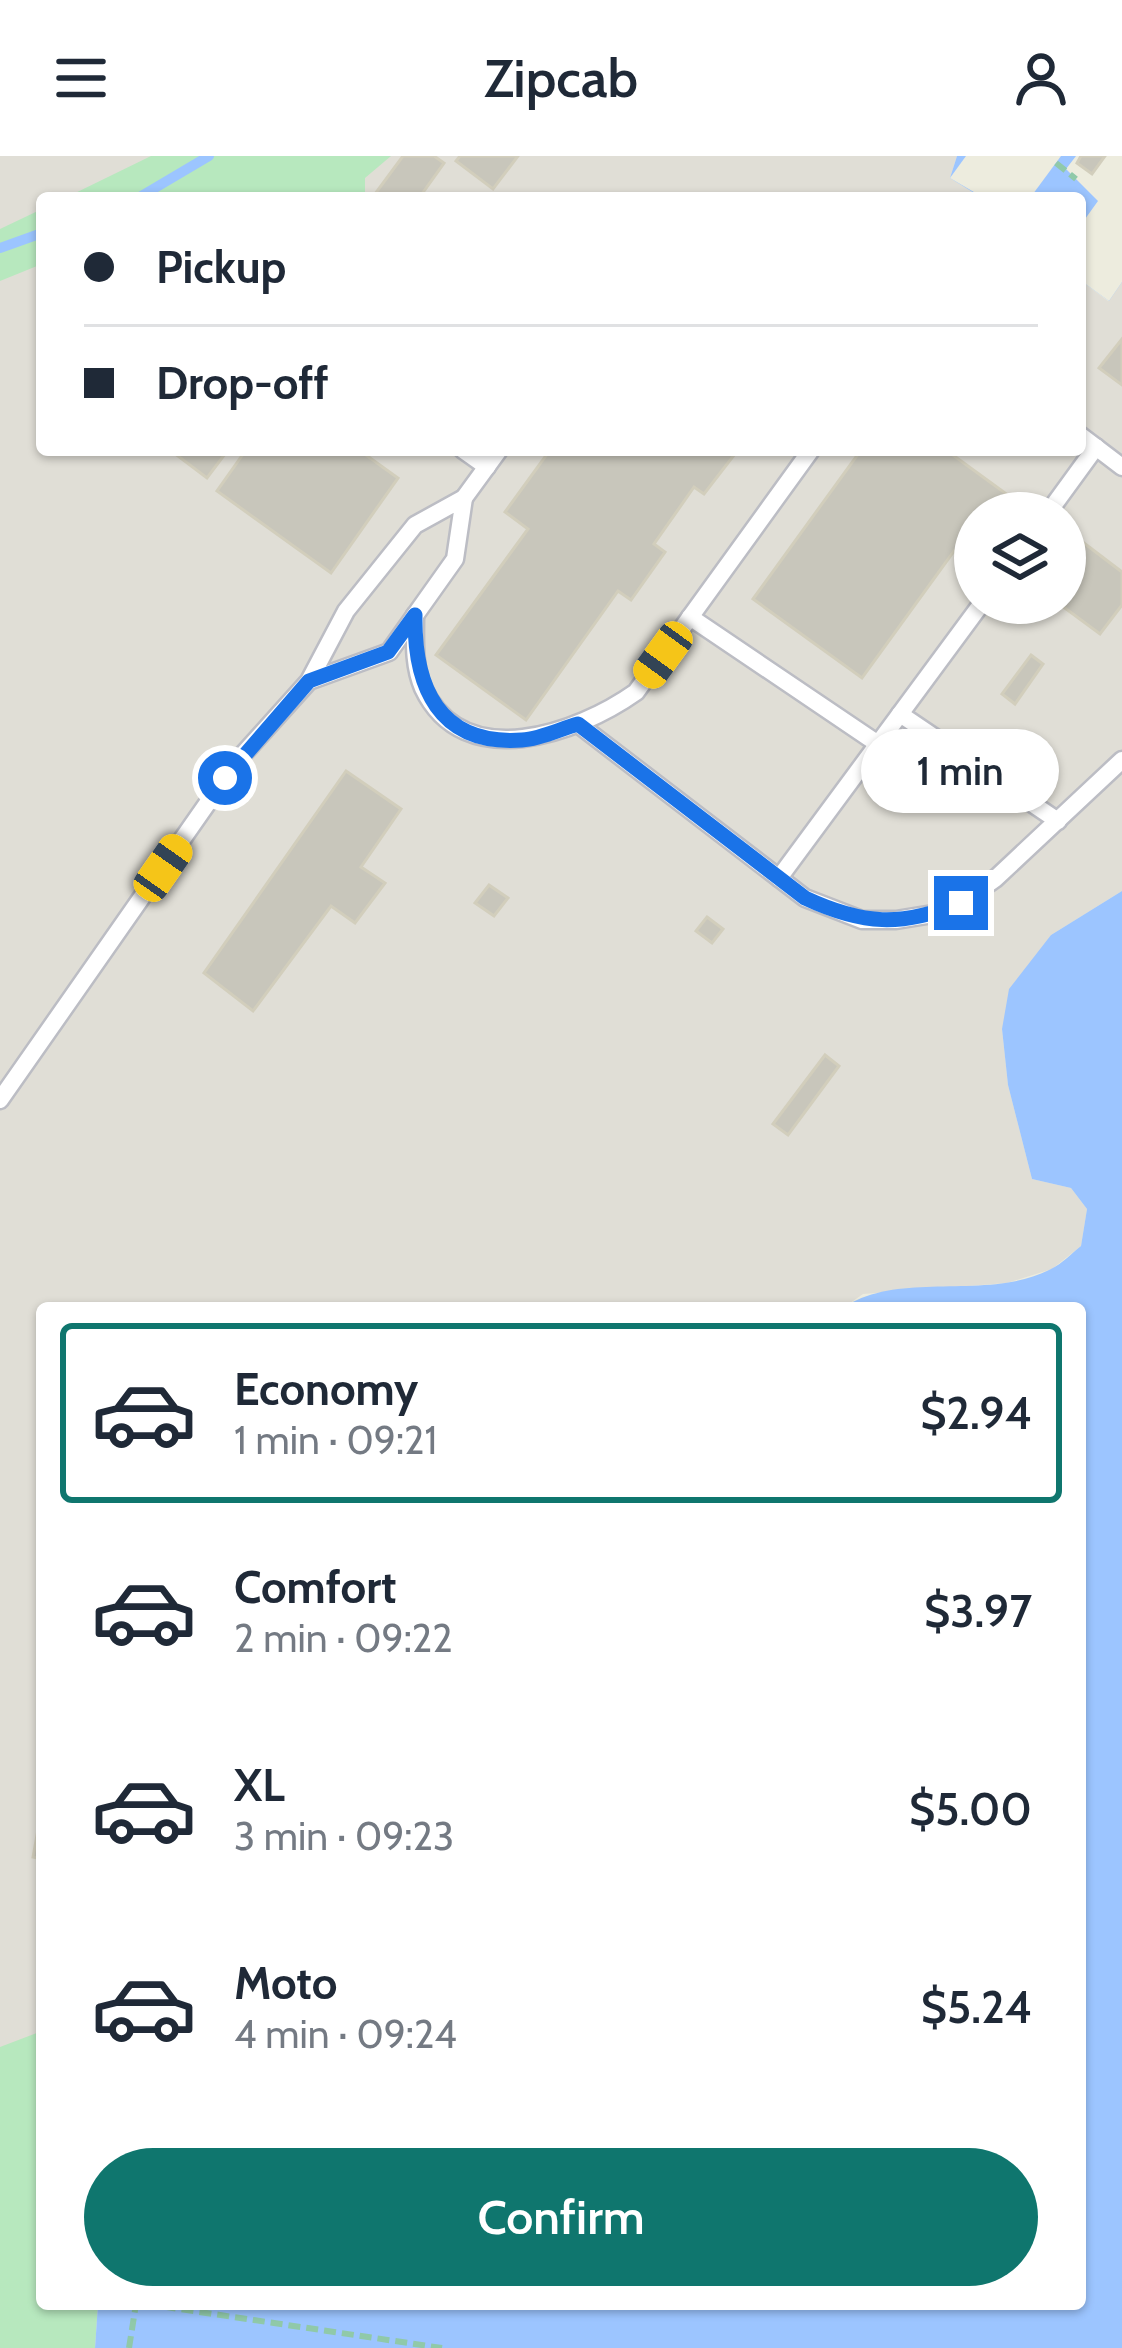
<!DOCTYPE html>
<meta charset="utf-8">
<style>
:root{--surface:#fff;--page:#f6f6f7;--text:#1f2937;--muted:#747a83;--line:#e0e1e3;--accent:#0f766e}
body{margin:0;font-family:Cabin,sans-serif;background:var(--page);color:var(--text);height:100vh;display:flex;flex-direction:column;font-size:45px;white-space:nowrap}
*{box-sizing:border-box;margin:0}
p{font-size:39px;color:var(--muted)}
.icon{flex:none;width:66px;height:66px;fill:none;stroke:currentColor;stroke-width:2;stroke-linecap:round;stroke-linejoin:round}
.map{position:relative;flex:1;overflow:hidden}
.details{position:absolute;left:36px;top:1146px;width:1050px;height:1008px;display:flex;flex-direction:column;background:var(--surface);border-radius:12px;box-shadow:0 3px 9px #0004}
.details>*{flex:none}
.hud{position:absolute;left:36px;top:36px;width:1050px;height:264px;border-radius:12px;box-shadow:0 3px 9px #0004;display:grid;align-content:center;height:264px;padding:0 48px;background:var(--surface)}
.controls{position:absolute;left:954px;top:336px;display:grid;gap:24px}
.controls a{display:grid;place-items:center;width:132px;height:132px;border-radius:50%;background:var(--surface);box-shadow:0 3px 9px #0004;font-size:60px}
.end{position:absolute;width:54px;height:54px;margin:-27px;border:15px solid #1a73e8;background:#fff;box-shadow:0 0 0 6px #fff}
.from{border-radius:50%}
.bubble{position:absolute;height:84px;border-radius:42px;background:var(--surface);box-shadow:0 3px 9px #0004;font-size:39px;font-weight:600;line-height:84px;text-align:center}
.car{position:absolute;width:36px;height:72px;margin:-36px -18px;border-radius:15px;box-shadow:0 0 9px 3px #0007;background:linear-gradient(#f5c518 24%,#345 0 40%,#f5c518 0 76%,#345 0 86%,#f5c518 0)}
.hud b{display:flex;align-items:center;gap:42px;height:114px;font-size:45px}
.hud b+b{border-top:3px solid var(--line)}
.hud i{width:30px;height:30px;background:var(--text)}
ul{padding:21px 0 0;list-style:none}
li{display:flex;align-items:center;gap:36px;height:180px;margin:0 24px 18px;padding:0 24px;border:6px solid transparent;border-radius:12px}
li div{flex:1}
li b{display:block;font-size:45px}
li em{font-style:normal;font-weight:600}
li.selected{border-color:var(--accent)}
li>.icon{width:108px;height:108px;stroke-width:1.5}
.action{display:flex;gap:24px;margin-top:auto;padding:24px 48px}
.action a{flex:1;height:138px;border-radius:72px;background:var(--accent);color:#fff;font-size:48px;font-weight:600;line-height:138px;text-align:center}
header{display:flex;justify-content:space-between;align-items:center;height:156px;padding:0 48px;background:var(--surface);font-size:54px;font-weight:600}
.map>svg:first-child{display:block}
.industrial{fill:#e0ded6;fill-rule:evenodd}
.green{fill:#b7e8be}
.water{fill:#9cc5ff}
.pier{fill:#edecde}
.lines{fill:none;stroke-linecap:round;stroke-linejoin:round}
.stream{stroke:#9cc5ff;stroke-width:10}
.building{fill:#c8c6bb;stroke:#d2cebc;stroke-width:3}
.service-casing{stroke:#bcbdc4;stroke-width:21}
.path{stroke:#90c9a9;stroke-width:6;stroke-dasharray:12 6;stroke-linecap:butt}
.service{stroke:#fff;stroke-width:16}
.route{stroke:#1a73e8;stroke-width:15}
</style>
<header><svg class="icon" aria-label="menu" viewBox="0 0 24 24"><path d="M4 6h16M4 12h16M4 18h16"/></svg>Zipcab<svg class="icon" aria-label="person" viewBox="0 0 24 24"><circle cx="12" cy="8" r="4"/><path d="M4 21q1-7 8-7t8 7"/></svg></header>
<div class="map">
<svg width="1122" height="2192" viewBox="0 0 1122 2192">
<rect width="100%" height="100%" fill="#edecde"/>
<!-- industrial -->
<path class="industrial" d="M0,0h957l-7,22 32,20h-940v252h1038v-170l28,21 14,-19v609l-71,44 -49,94 6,56 24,94 39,9 16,21 -6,37 -29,23 -45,14 -144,11 -20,14h-801v996h56l-3,44h-95zM975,357h90v90h-90z"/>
<!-- green -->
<g class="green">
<polygon points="151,0 391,0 365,22 365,42 65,42"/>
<polygon points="42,53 42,108 0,125 0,73"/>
<polygon points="42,1875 42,2148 98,2148 95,2192 0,2192 0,1891"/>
</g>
<!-- water -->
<g class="water">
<polygon points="957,0 1122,0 1122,126 1109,145 1080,124 1080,42 982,42 950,22"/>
<path d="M1122,735v1457h-1027l3,-44h982v-996h-237c56,-39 146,-6 208,-39 11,-5 21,-16 30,-23l6,-37 -16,-21 -39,-9 -24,-94 -6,-56 7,-40 42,-54z"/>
</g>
<!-- pier -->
<g class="pier">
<polygon points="966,0 1061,0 1030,42 984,42 950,22"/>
<polygon points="1076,0 1122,0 1122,126 1109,145 1080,124 1080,70 1098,45 1066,13"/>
</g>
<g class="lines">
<!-- stream -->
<g class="stream">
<polyline points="138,42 209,0"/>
<polyline points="0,92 42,77"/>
</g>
</g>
<!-- building -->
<g class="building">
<polygon points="403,0 434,0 444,7 419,42 372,42"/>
<polygon points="460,0 518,0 493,33 456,5"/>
<polygon points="1081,0 1105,0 1092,18 1077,7"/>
<polygon points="1122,183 1122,229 1099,212"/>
<polygon points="170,294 228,294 207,322"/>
<polygon points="246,294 359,294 398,322 331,417 217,335"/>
<polygon points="550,294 738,294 704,338 694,331 654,388 665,396 631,444 618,435 526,564 436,499 528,373 505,356"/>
<polygon points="861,294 946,294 1012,342 1005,352 1011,357 975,357 975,407 954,395 862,522 753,443"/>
<polygon points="1076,381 1122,416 1122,449 1100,478 1058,447 1065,447 1065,395"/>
<polygon points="1031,499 1043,508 1015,548 1002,538"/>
<polygon points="346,615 401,653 361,711 385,727 355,767 331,750 253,855 204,817"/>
<polygon points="489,729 508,742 494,760 475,747"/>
<polygon points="707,761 723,773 712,787 696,775"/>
<polygon points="825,899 839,910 788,979 773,968"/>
<polygon points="42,1652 42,1703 33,1701"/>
</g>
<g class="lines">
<defs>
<g id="service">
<polyline points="1080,279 1122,311"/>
<polyline points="463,294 487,311"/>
<polyline points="464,342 499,294"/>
<polyline points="1048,357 1096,291"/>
<path d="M415,459c0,24 -2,50 8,73 41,87 155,45 213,4l175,-242"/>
<polyline points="690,461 878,588"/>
<polyline points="900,558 1058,665"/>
<polyline points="578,568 805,742 862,764 896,764 933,758 961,747 995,723 1122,604"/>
<polyline points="779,722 982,447"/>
<polyline points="0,944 237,605 309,525 346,455 415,369 464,342 455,403 389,496 309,525"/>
</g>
</defs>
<!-- service casing -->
<use href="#service" class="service-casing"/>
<!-- path -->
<g class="path">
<polyline points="1056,7 1076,23"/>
<polyline points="146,2148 442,2192"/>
<polyline points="129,2192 136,2148"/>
</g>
<!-- service -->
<use href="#service" class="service"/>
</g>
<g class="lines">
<!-- route -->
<path class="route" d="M225,622l84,-97 79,-29 27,-37c-1,71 23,131 107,125 19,-1 38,-11 56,-16l227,174c58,27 96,29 156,5"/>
</g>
</svg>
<div class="controls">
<a><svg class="icon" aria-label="layers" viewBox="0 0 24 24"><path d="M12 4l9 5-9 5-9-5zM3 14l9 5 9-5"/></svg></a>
</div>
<i class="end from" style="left:225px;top:622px"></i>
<i class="end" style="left:961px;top:747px"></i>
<div class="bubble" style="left:861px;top:573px;width:198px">1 min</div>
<i class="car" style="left:663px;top:499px;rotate:216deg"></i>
<i class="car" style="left:163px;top:712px;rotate:35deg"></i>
<div class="hud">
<b><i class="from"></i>Pickup</b>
<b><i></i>Drop-off</b>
</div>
<section class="details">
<ul>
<li class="selected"><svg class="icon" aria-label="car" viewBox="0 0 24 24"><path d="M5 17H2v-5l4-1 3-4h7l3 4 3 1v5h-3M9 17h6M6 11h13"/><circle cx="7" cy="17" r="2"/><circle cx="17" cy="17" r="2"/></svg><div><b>Economy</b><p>1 min · 09:21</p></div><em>$2.94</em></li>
<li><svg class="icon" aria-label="car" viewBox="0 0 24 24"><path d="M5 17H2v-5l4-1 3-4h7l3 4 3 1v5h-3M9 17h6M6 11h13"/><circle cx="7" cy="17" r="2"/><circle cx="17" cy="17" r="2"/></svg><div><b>Comfort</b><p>2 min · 09:22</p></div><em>$3.97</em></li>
<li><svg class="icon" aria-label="car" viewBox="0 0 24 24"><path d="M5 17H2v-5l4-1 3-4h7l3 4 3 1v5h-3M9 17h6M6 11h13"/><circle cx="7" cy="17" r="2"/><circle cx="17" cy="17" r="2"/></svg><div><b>XL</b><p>3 min · 09:23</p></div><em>$5.00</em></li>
<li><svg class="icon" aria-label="car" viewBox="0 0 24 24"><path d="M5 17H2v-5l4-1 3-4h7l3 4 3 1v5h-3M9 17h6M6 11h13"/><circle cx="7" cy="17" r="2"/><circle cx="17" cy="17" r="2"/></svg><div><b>Moto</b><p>4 min · 09:24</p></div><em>$5.24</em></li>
</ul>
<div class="action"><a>Confirm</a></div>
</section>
</div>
